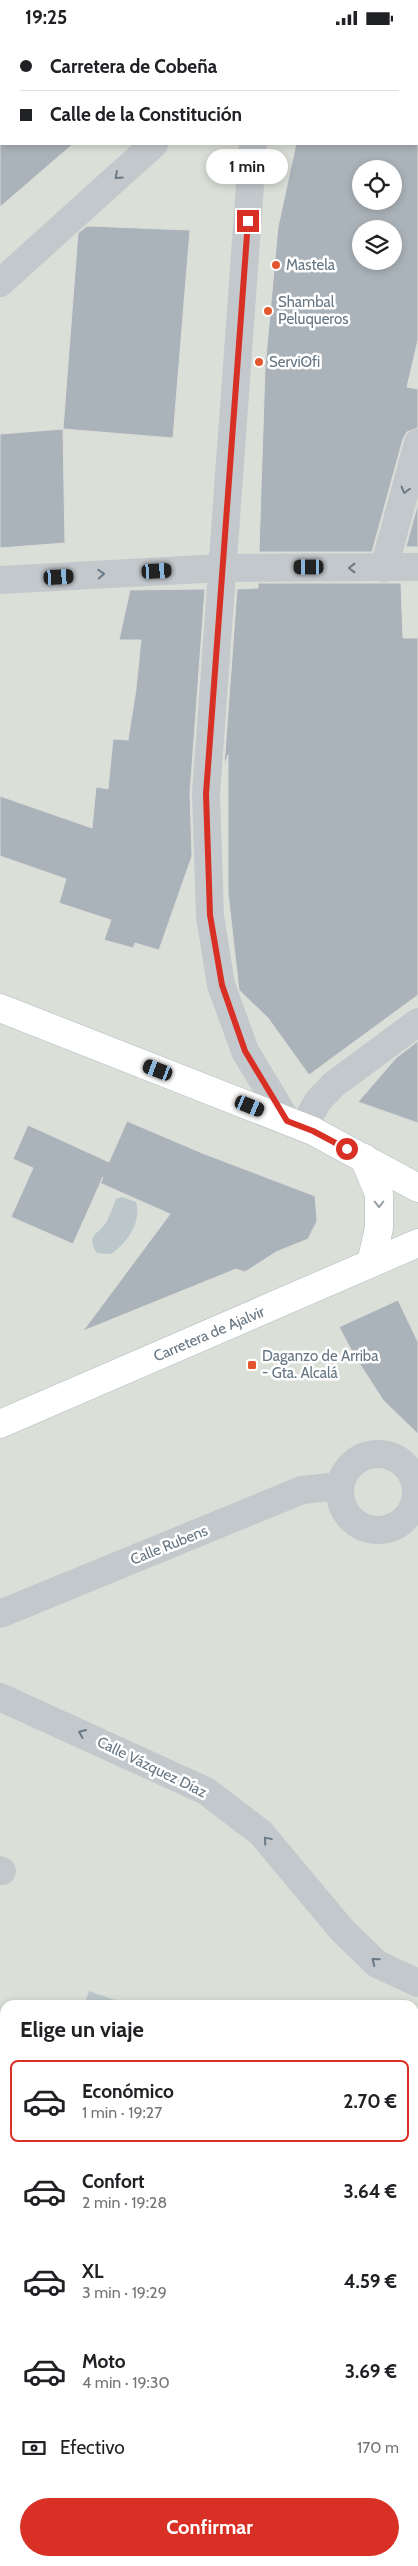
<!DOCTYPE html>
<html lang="es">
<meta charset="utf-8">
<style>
:root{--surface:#fff;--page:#f2f2f2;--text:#202124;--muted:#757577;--line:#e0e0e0;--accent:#d93025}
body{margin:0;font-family:Cabin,sans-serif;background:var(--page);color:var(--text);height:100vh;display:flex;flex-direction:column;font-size:19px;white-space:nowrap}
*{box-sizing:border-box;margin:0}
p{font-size:16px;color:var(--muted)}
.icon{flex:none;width:28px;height:28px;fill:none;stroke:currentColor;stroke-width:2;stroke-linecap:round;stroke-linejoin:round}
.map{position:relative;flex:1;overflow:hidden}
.drawer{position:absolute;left:0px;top:1965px;width:419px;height:566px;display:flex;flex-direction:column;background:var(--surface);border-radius:15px 15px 0 0;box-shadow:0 2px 8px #0003}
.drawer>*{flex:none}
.hud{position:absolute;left:0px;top:0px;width:419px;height:110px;box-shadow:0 2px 8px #0003;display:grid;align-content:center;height:110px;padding:0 20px;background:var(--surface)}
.buttons{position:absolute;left:352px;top:125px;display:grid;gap:10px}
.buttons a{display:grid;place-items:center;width:50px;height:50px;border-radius:50%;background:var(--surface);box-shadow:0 2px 8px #0003;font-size:25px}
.end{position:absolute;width:22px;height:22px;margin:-11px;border:6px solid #d93025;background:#fff;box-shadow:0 0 0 2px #fff}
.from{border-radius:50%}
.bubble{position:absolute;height:35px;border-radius:18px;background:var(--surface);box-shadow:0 2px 8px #0003;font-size:16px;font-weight:700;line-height:35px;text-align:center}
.car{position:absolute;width:15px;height:30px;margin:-15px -8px;border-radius:6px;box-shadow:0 0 4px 1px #0007;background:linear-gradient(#222 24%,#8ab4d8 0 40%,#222 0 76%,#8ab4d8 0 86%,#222 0)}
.hud b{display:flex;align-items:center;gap:18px;height:48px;font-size:19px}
.hud b+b{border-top:1px solid var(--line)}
.hud i{width:12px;height:12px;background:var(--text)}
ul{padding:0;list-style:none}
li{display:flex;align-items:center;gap:15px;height:82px;margin:0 10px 8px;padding:0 10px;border:2px solid transparent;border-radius:8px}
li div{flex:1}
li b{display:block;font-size:19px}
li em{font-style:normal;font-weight:700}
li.active{border-color:var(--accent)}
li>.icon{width:45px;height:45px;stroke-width:1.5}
h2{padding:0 20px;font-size:22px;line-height:60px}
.pay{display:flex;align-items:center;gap:12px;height:55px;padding:0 20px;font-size:19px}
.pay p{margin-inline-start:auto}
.action{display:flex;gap:10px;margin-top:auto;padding:10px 20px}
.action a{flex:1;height:58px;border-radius:30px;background:var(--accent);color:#fff;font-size:20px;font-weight:700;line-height:58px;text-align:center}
.status{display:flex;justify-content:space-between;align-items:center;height:35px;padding:0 25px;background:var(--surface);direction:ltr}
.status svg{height:14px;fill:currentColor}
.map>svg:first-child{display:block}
.green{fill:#dadfd7;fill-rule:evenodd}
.water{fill:#bbc7cb}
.building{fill:#aab3b9;stroke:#dcdcda;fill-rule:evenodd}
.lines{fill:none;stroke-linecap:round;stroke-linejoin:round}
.secondary-casing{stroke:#b3babf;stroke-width:29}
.lane{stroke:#c3c8cc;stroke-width:19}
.street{stroke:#c3c8cc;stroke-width:28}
.secondary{stroke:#fff;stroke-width:28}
.oneway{stroke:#6a7a87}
.oneway2{stroke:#939fa8}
.route{stroke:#d93025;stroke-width:6}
.poi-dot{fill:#e4572e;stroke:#fff;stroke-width:2}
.labels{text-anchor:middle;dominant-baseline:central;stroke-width:5;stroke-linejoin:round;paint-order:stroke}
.poi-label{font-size:15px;fill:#657683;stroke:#fff;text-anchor:start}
.street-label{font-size:15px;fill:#657683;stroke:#fff}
</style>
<div class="status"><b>19:25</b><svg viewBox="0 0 49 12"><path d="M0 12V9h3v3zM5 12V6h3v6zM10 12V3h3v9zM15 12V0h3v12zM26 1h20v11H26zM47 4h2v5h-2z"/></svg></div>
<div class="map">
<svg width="418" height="2531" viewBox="0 0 418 2531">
<rect width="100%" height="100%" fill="#fafaf8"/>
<!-- green -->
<path class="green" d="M0,0h418v2531h-418zM1,1h417v108h-417zM361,134h33v32h-33zM361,194h33v32h-33zM5,1970h409v556h-409z"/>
<!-- water -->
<g class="water">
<path d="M122,1162l14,5c6,20 -9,41 -25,52l-14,-1c-13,-20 4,-18 11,-34 3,-6 5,-13 8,-20z"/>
<polygon points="89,1956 129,1970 84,1970"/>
</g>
<!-- building -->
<g class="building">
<polygon points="0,109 73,109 0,172"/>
<path d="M296,109h122v196l-11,47 11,2v39l-11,4 -4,7 -31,113h-113l6,-184 13,-141zM361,134h33v32h-33zM361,194h33v32h-33z"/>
<polygon points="87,191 190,195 173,403 63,394 78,198"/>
<polygon points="63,394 65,508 0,513 0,399"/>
<polygon points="418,468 418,512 406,512"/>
<polygon points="258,548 401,548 403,603 418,603 418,960 309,1040 268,983 239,955 228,858 228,720 224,732 237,554 258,553"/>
<polygon points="205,554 190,758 192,821 159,915 135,908 133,913 104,905 111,885 59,868 66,844 0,821 0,761 92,793 96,752 108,754 113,704 128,705 136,654 141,605 119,605 130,555"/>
<polygon points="418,1006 418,1088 358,1067 396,1023"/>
<polygon points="127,1086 202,1118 315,1161 317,1186 308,1204 276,1217 245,1237 236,1234 83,1296 170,1179 100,1148 103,1142 73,1209 11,1182 33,1133 13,1124 28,1090 109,1127"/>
<polygon points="398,1265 418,1307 418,1399 383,1365 354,1320 339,1292"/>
</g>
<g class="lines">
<defs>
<g id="secondary">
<polyline points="0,973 313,1096 418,1153"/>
<polyline points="364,1123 379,1159 379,1193 371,1228"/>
<polyline points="0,1389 418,1208"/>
</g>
</defs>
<!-- secondary casing -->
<use href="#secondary" class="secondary-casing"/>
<!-- lane -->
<polyline class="lane" points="70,0 74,1"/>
<!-- street -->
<g class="street">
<polyline points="282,1 283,0"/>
<polyline points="253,109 206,759 210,881 221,950 245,1016 287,1086"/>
<polyline points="0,248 154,109"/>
<polyline points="384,533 418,408"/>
<polyline points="0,545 221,533 418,532"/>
<polyline points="303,1092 318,1066 333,1050 418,987"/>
<circle cx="378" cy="1457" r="38"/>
<polyline points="0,1579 302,1455 340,1451"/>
<polyline points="0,1662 206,1756 261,1798 342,1895 377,1929 418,1948"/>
<polyline points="0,1835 2,1836"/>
<polyline points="414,2058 418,2045"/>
<polyline points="0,2418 5,2418"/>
<polyline points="414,2428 418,2428"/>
<polyline points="251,2531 253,2526"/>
</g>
<!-- secondary -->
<use href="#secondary" class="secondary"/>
</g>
<!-- one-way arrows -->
<defs><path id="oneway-chevron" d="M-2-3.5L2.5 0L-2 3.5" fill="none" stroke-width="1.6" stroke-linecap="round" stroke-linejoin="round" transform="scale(1.25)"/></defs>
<g class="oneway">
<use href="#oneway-chevron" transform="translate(118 141) rotate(138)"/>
<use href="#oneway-chevron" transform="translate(405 455) rotate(105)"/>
<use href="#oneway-chevron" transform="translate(352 533) rotate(180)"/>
<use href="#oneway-chevron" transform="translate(101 539) rotate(-3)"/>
<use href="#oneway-chevron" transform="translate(82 1698) rotate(-156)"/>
<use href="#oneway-chevron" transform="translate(267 1805) rotate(-130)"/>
<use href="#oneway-chevron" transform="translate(375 1926) rotate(-141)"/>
</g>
<use class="oneway2" href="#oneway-chevron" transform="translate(379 1169) rotate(90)"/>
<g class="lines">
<!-- route -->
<polyline class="route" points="248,186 206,759 210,880 222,950 245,1016 287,1086 313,1096 347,1114"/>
</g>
<!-- markers -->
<g class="poi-dot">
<circle cx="276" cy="230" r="5"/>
<circle cx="268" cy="276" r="5"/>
<circle cx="259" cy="327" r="5"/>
<rect x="247" y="1325" width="10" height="10" rx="2.5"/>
</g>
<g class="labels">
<!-- poi labels -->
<g class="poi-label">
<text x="286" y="230">Mastela</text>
<text x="278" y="267">Shambal<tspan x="278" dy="17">Peluqueros</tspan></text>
<text x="269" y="327">ServiOfi</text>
<text x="262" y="1321">Daganzo de Arriba<tspan x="262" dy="17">- Gta. Alcalá</tspan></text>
</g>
<!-- street labels -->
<g class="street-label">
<text transform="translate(209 1299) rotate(-23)">Carretera de Ajalvir</text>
<text transform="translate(169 1510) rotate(-22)">Calle Rubens</text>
<text transform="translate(152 1732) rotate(26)">Calle Vázquez Díaz</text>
</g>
</g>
</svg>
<div class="buttons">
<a><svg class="icon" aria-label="locate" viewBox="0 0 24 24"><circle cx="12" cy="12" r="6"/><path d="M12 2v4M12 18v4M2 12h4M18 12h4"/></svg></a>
<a><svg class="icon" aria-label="layers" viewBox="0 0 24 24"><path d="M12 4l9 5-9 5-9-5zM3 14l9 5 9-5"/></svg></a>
</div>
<i class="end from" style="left:347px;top:1114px"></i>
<i class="end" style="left:248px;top:186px"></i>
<div class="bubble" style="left:206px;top:114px;width:82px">1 min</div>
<i class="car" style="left:309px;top:532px;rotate:270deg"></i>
<i class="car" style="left:157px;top:536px;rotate:87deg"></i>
<i class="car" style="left:59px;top:542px;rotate:87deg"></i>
<i class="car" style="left:158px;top:1035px;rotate:291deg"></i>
<i class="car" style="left:250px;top:1071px;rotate:112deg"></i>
<div class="hud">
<b><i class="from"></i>Carretera de Cobeña</b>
<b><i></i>Calle de la Constitución</b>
</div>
<section class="drawer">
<h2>Elige un viaje</h2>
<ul>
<li class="active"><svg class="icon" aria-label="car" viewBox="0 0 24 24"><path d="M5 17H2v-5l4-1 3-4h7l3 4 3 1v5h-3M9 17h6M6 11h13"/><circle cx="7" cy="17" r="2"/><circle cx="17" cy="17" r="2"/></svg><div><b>Económico</b><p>1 min · 19:27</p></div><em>2.70 €</em></li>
<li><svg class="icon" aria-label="car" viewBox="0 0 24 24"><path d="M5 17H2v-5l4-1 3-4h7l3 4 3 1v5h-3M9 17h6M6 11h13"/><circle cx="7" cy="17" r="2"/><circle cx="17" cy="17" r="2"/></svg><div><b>Confort</b><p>2 min · 19:28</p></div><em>3.64 €</em></li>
<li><svg class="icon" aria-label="car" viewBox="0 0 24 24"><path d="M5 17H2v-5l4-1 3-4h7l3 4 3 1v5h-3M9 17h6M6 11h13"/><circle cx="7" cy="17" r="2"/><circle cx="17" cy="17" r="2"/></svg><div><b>XL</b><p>3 min · 19:29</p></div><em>4.59 €</em></li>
<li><svg class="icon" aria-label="car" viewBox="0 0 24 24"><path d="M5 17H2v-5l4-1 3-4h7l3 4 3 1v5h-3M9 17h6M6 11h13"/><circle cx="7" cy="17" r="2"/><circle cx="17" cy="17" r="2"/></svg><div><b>Moto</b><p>4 min · 19:30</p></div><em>3.69 €</em></li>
</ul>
<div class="pay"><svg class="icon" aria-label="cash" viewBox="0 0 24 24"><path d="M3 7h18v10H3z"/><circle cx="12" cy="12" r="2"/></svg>Efectivo<p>170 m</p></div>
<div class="action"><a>Confirmar</a></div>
</section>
</div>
